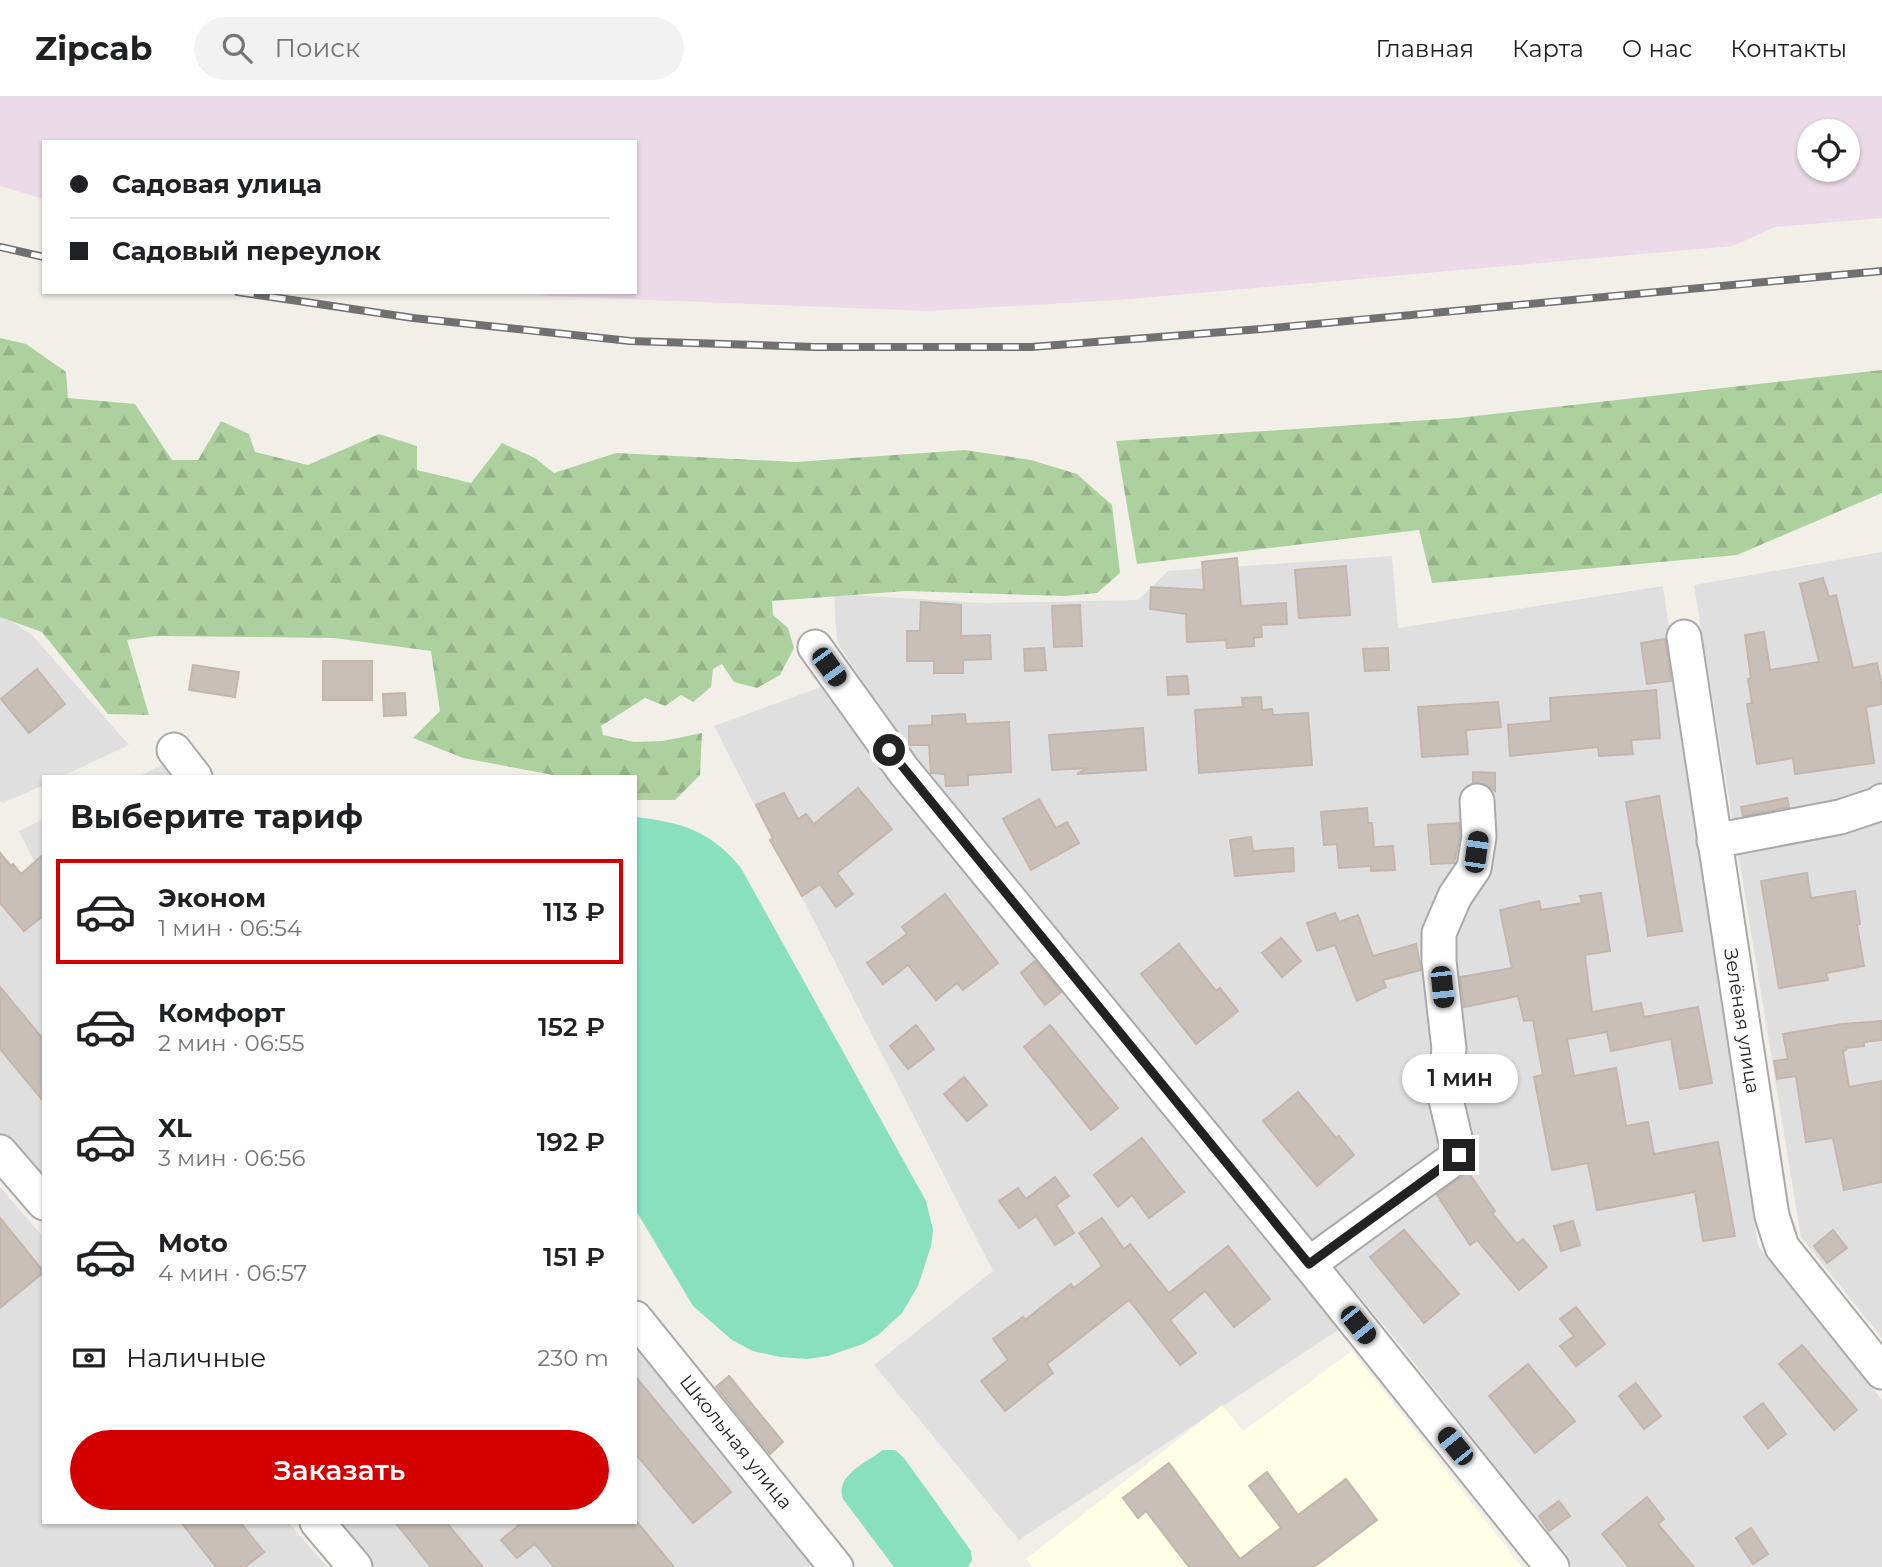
<!DOCTYPE html>
<html lang="ru">
<meta charset="utf-8">
<style>
:root{--surface:#fff;--page:#f2f2f2;--text:#202124;--muted:#757577;--line:#e0e0e0;--accent:#d40000}
body{margin:0;font-family:Montserrat,sans-serif;background:var(--page);color:var(--text);height:100vh;display:flex;flex-direction:column;font-size:26px;white-space:nowrap}
*{box-sizing:border-box;margin:0}
p{font-size:23px;color:var(--muted)}
.icon{flex:none;width:38px;height:38px;fill:none;stroke:currentColor;stroke-width:2;stroke-linecap:round;stroke-linejoin:round}
.map{position:relative;flex:1;overflow:hidden}
.drawer{position:absolute;left:42px;top:677px;width:595px;height:749px;display:flex;flex-direction:column;background:var(--surface);border-radius:0px;box-shadow:0 2px 5px #0004}
.drawer>*{flex:none}
.banner{position:absolute;left:42px;top:42px;width:595px;height:154px;border-radius:0px;box-shadow:0 2px 5px #0004;display:grid;align-content:center;height:154px;padding:0 28px;background:var(--surface)}
.tools{position:absolute;left:1797px;top:21px;display:grid;gap:14px}
.tools a{display:grid;place-items:center;width:63px;height:63px;border-radius:50%;background:var(--surface);box-shadow:0 2px 5px #0004;font-size:35px}
.end{position:absolute;width:32px;height:32px;margin:-16px;border:9px solid #222;background:#fff;box-shadow:0 0 0 4px #fff}
.from{border-radius:50%}
.bubble{position:absolute;height:49px;border-radius:24px;background:var(--surface);box-shadow:0 2px 5px #0004;font-size:23px;font-weight:600;line-height:49px;text-align:center}
.car{position:absolute;width:21px;height:42px;margin:-21px -10px;border-radius:9px;box-shadow:0 0 5px 2px #0007;background:linear-gradient(#222 24%,#8ab4d8 0 40%,#222 0 76%,#8ab4d8 0 86%,#222 0)}
.banner b{display:flex;align-items:center;gap:24px;height:66px;font-size:26px}
.banner b+b{border-top:2px solid var(--line)}
.banner i{width:18px;height:18px;background:var(--text)}
ul{padding:0;list-style:none}
li{display:flex;align-items:center;gap:21px;height:105px;margin:0 14px 10px;padding:0 14px;border:4px solid transparent;border-radius:0px}
li div{flex:1}
li b{display:block;font-size:26px}
li em{font-style:normal;font-weight:600}
li.current{border-color:var(--accent)}
li>.icon{width:63px;height:63px;stroke-width:1.5}
h2{padding:0 28px;font-size:32px;line-height:84px}
.pay{display:flex;align-items:center;gap:18px;height:77px;padding:0 28px;font-size:26px}
.pay p{margin-inline-start:auto}
.button{display:flex;gap:14px;margin-top:auto;padding:14px 28px}
.button a{flex:1;height:80px;border-radius:42px;background:var(--accent);color:#fff;font-size:28px;font-weight:600;line-height:80px;text-align:center}
header{display:flex;align-items:center;gap:42px;box-sizing:border-box;height:98px;padding:0 35px;background:var(--surface);border-bottom:2px solid var(--line)}
header strong{font-size:33px}
nav{display:flex;gap:38px;margin-inline-start:auto;font-size:24px}
.search{width:490px;height:63px;background:var(--page);display:flex;align-items:center;gap:18px;box-sizing:border-box;padding:0 24px;border-radius:38px;color:var(--muted);font-size:26px}
.map>svg:first-child{display:block}
.residential{fill:#e0dfdf}
.education{fill:#ffffe5}
.railway{fill:#ebdbe8;fill-rule:evenodd}
.forest{fill:url(#forest-firs)}
.pitch{fill:#88e0be}
.building{fill:#c7bfb8;stroke:#c4b6ab;stroke-width:2}
.lines{fill:none;stroke-linecap:round;stroke-linejoin:round}
.minor-casing{stroke:#a9a9a9;stroke-width:37}
.minor{stroke:#fff;stroke-width:33}
.rail-casing{stroke:#707070;stroke-width:8}
.rail{stroke:#fff;stroke-width:5;stroke-dasharray:16;stroke-linecap:butt}
.route{stroke:#222;stroke-width:9}
.labels{text-anchor:middle;dominant-baseline:central;stroke-width:7;stroke-linejoin:round;paint-order:stroke}
.street-label{font-size:19px;fill:#222;stroke:#fff}
</style>
<header>
<strong>Zipcab</strong>
<div class="search"><svg class="icon" aria-label="search" viewBox="0 0 24 24"><circle cx="10" cy="10" r="6"/><path d="M15 15l6 6"/></svg>Поиск</div>
<nav><a>Главная</a><a>Карта</a><a>О нас</a><a>Контакты</a></nav>
</header>
<div class="map">
<svg width="1882" height="1469" viewBox="0 0 1882 1469">
<defs>
<pattern id="forest-firs" width="22" height="20" patternUnits="userSpaceOnUse" patternTransform="scale(1.75)"><rect width="22" height="20" fill="#add19e"/><path d="M5 1l3.5 6h-7zM16 11l3.5 6h-7z" fill="#95b388"/></pattern>
</defs>
<rect width="100%" height="100%" fill="#f2efe9"/>
<!-- residential -->
<g class="residential">
<polygon points="1882,454 1882,1240 1801,1139 1694,487"/>
<polygon points="1392,458 1398,530 1663,488 1758,1148 1882,1302 1882,1469 1573,1469 1401,1248 935,693 837,544 834,496 984,505 1138,502 1168,473"/>
<polygon points="0,516 32,537 129,647 60,679 44,679 44,687 3,705 0,703"/>
<polygon points="821,589 1340,1231 1019,1442 874,1267 993,1173 714,628"/>
<polygon points="165,666 175,679 137,679"/>
<polygon points="44,721 44,783 19,733"/>
<polygon points="0,770 44,822 44,1089 0,1038"/>
<polygon points="0,1089 44,1140 44,1424 289,1425 327,1469 0,1469"/>
<polygon points="635,1243 820,1469 612,1469 635,1424"/>
<polygon points="334,1425 551,1425 589,1469 373,1469"/>
</g>
<!-- education -->
<polygon class="education" points="1352,1253 1522,1469 1033,1469 1026,1461 1222,1307 1243,1333"/>
<!-- railway -->
<path class="railway" d="M0,0h1882v120l-107,9 -42,19 -614,54 -192,11 -377,-15 -27,-4h112v-150h-591v57l-44,-13zM1810,33h38v39h-38z"/>
<!-- forest -->
<g class="forest">
<polygon points="0,240 26,246 66,274 68,300 135,306 172,362 198,362 221,323 249,336 255,354 308,367 379,336 417,348 417,372 471,385 502,345 535,360 554,375 616,355 796,364 965,352 1031,362 1077,376 1112,407 1120,475 1097,495 1065,498 906,493 772,503 773,517 788,530 794,550 780,577 757,590 734,584 722,566 713,571 711,589 693,604 681,597 665,608 645,600 601,628 603,637 634,644 663,643 702,635 700,677 675,702 635,702 635,679 564,679 463,660 413,640 440,613 431,553 334,540 156,538 127,542 149,617 108,616 42,534 0,519"/>
<polygon points="1882,272 1882,395 1737,457 1432,485 1419,432 1137,466 1116,343 1458,320"/>
</g>
<!-- pitch -->
<g class="pitch">
<path d="M635,719c46,5 76,14 106,51l185,333 7,29 -2,16 -13,40 -16,27 -24,22 -15,9 -35,12 -21,3 -27,-2 -27,-6 -21,-11 -39,-34 -58,-97z"/>
<path d="M883,1352h12l9,8 67,93 1,9 -4,7h-74l-51,-68c-9,-23 24,-37 40,-49z"/>
</g>
<!-- building -->
<g class="building">
<polygon points="1237,460 1241,508 1286,505 1287,526 1261,527 1262,539 1254,540 1254,548 1227,550 1226,542 1187,544 1186,516 1150,511 1151,489 1204,492 1202,464"/>
<polygon points="1346,468 1350,517 1299,520 1295,472"/>
<polygon points="1823,480 1829,499 1836,497 1853,570 1877,565 1882,589 1882,606 1866,609 1874,665 1795,676 1793,660 1757,666 1747,606 1752,605 1748,581 1751,580 1745,537 1764,534 1770,572 1819,564 1800,486"/>
<polygon points="921,504 961,507 961,538 990,537 991,561 963,562 963,575 934,575 934,563 907,563 907,533 920,533"/>
<polygon points="1080,507 1082,548 1054,549 1052,508"/>
<polygon points="1665,541 1671,583 1647,586 1641,545"/>
<polygon points="1044,550 1046,572 1025,573 1024,551"/>
<polygon points="1388,550 1389,572 1365,573 1363,551"/>
<rect x="323" y="563" width="49" height="39"/>
<polygon points="193,567 239,574 235,599 189,592"/>
<polygon points="37,571 65,606 29,635 1,601"/>
<polygon points="1187,578 1189,596 1168,597 1167,579"/>
<polygon points="1656,592 1660,640 1631,642 1633,656 1599,658 1598,649 1510,658 1508,627 1551,623 1550,600"/>
<polygon points="405,595 406,617 384,618 383,596"/>
<polygon points="1261,599 1262,612 1272,611 1273,617 1308,615 1312,667 1199,675 1195,612 1243,609 1242,600"/>
<polygon points="1498,604 1501,629 1466,632 1468,656 1422,659 1418,609"/>
<polygon points="965,616 966,626 1009,624 1011,674 968,677 968,687 946,688 945,676 931,675 929,647 909,647 909,628 932,627 932,618"/>
<polygon points="1143,630 1146,672 1077,676 1088,670 1052,672 1049,637"/>
<polygon points="1473,674 1495,675 1495,693 1485,686 1473,685"/>
<polygon points="858,690 892,731 837,775 853,796 836,809 820,786 802,798 770,742 773,740 756,707 784,695 798,721 806,716 814,726"/>
<polygon points="1659,698 1682,833 1648,838 1626,704"/>
<polygon points="1787,700 1789,709 1743,718 1741,709"/>
<polygon points="1039,701 1056,730 1067,724 1079,745 1031,772 1003,721"/>
<polygon points="1367,710 1368,725 1372,725 1374,749 1393,748 1395,772 1371,773 1371,768 1339,770 1337,746 1324,747 1321,714"/>
<polygon points="1459,725 1460,738 1454,765 1431,766 1428,727"/>
<polygon points="1251,739 1253,753 1293,750 1294,773 1235,778 1230,742"/>
<polygon points="0,755 11,768 13,766 21,776 44,756 44,817 24,833 0,805"/>
<polygon points="1807,775 1811,800 1855,793 1860,826 1857,827 1864,868 1826,875 1828,882 1779,890 1761,783"/>
<polygon points="1601,795 1610,853 1585,857 1592,914 1641,905 1644,919 1698,909 1712,985 1680,991 1671,941 1611,953 1607,934 1567,941 1574,978 1616,970 1626,1028 1648,1024 1654,1056 1718,1044 1735,1138 1703,1143 1695,1094 1597,1112 1588,1065 1552,1072 1534,979 1543,977 1533,922 1524,923 1518,898 1464,909 1460,879 1512,870 1500,812 1539,803 1541,812 1582,805 1580,798"/>
<polygon points="945,796 998,865 963,892 957,885 936,902 908,867 883,886 867,865 907,836 902,829"/>
<polygon points="1335,815 1339,824 1358,817 1373,858 1416,846 1421,872 1383,882 1386,889 1357,903 1335,847 1317,853 1307,825"/>
<polygon points="1281,840 1301,863 1282,879 1262,855"/>
<polygon points="1179,846 1216,893 1220,890 1238,913 1196,946 1141,876"/>
<polygon points="1035,863 1061,894 1045,907 1021,875"/>
<polygon points="0,889 44,942 44,1004 0,951"/>
<polygon points="1882,923 1882,942 1864,944 1864,948 1846,950 1846,952 1843,953 1849,989 1882,983 1882,1084 1844,1092 1833,1040 1806,1044 1796,978 1777,981 1774,963 1788,961 1783,936 1842,926"/>
<polygon points="916,927 934,951 908,971 890,948"/>
<polygon points="1050,927 1118,1010 1091,1032 1024,949"/>
<polygon points="964,979 987,1007 967,1023 944,996"/>
<polygon points="1298,994 1336,1040 1339,1038 1354,1057 1317,1088 1263,1023"/>
<polygon points="1142,1040 1184,1094 1149,1120 1132,1097 1118,1109 1094,1077"/>
<polygon points="1468,1074 1495,1113 1492,1115 1517,1146 1523,1141 1547,1169 1519,1192 1477,1142 1470,1147 1437,1097"/>
<polygon points="1055,1079 1069,1098 1056,1107 1074,1135 1055,1147 1036,1118 1019,1130 999,1103 1018,1090 1026,1101"/>
<polygon points="0,1120 44,1174 0,1210"/>
<polygon points="1102,1120 1124,1151 1130,1146 1169,1195 1228,1148 1270,1201 1234,1229 1205,1193 1170,1222 1196,1255 1180,1267 1129,1202 1047,1266 1053,1275 1005,1313 981,1283 1008,1262 993,1241 1023,1219 1025,1222 1071,1186 1074,1190 1102,1168 1079,1135"/>
<polygon points="1573,1123 1580,1147 1561,1153 1554,1128"/>
<polygon points="1404,1132 1459,1196 1424,1225 1370,1159"/>
<polygon points="1833,1132 1847,1150 1827,1165 1814,1148"/>
<polygon points="1576,1209 1605,1246 1576,1268 1560,1248 1574,1238 1560,1221"/>
<polygon points="1802,1247 1857,1312 1834,1332 1779,1266"/>
<polygon points="1528,1266 1575,1323 1535,1355 1489,1298"/>
<polygon points="635,1278 731,1394 693,1425 635,1355"/>
<polygon points="729,1278 783,1344 770,1356 716,1289"/>
<polygon points="1636,1285 1661,1318 1644,1331 1619,1298"/>
<polygon points="1763,1305 1786,1336 1768,1350 1744,1319"/>
<polygon points="1169,1365 1240,1461 1281,1430 1249,1388 1267,1374 1298,1417 1346,1381 1377,1422 1314,1469 1189,1469 1146,1413 1138,1420 1123,1400"/>
<polygon points="1647,1399 1664,1421 1658,1426 1694,1469 1629,1469 1602,1436"/>
<polygon points="1559,1403 1570,1418 1549,1433 1539,1418"/>
<polygon points="181,1424 240,1424 264,1454 245,1469 216,1469"/>
<polygon points="395,1424 446,1424 483,1469 431,1469"/>
<polygon points="517,1424 637,1424 674,1469 554,1469 535,1446 517,1460 501,1442 519,1427"/>
<polygon points="1751,1430 1768,1456 1753,1466 1736,1440"/>
</g>
<g class="lines">
<defs>
<g id="minor">
<polyline points="1684,539 1772,1118 1782,1149 1882,1274"/>
<polyline points="815,549 904,673 1309,1166 1552,1469"/>
<polyline points="174,652 195,679"/>
<polyline points="1714,743 1840,719 1879,706 1882,703"/>
<polyline points="0,1054 44,1105"/>
<polyline points="1309,1166 1459,1057 1444,993 1449,951 1439,863 1439,835 1455,798 1474,770 1479,739 1477,703"/>
<polyline points="635,1220 836,1469"/>
<polyline points="317,1424 355,1469"/>
</g>
</defs>
<!-- minor casing -->
<use href="#minor" class="minor-casing"/>
<!-- minor -->
<use href="#minor" class="minor"/>
<defs>
<g id="rail">
<polyline points="0,149 44,159"/>
<polyline points="238,194 413,220 630,243 815,249 1031,249 1261,231 1882,173"/>
</g>
</defs>
<!-- rail casing -->
<use href="#rail" class="rail-casing"/>
<!-- rail -->
<use href="#rail" class="rail"/>
</g>
<g class="lines">
<!-- route -->
<polyline class="route" points="889,652 1309,1166 1459,1057"/>
</g>
<g class="labels">
<!-- street labels -->
<g class="street-label">
<text transform="translate(1742 923) rotate(81)">Зелёная улица</text>
<text transform="translate(736 1344) rotate(51)">Школьная улица</text>
</g>
</g>
</svg>
<div class="tools">
<a><svg class="icon" aria-label="locate" viewBox="0 0 24 24"><circle cx="12" cy="12" r="6"/><path d="M12 2v4M12 18v4M2 12h4M18 12h4"/></svg></a>
</div>
<i class="end from" style="left:889px;top:652px"></i>
<i class="end" style="left:1459px;top:1057px"></i>
<div class="bubble" style="left:1402px;top:956px;width:116px">1 мин</div>
<i class="car" style="left:829px;top:569px;rotate:144deg"></i>
<i class="car" style="left:1476px;top:754px;rotate:8deg"></i>
<i class="car" style="left:1442px;top:889px;rotate:174deg"></i>
<i class="car" style="left:1358px;top:1227px;rotate:141deg"></i>
<i class="car" style="left:1455px;top:1348px;rotate:321deg"></i>
<div class="banner">
<b><i class="from"></i>Садовая улица</b>
<b><i></i>Садовый переулок</b>
</div>
<section class="drawer">
<h2>Выберите тариф</h2>
<ul>
<li class="current"><svg class="icon" aria-label="car" viewBox="0 0 24 24"><path d="M5 17H2v-5l4-1 3-4h7l3 4 3 1v5h-3M9 17h6M6 11h13"/><circle cx="7" cy="17" r="2"/><circle cx="17" cy="17" r="2"/></svg><div><b>Эконом</b><p>1 мин · 06:54</p></div><em>113 ₽</em></li>
<li><svg class="icon" aria-label="car" viewBox="0 0 24 24"><path d="M5 17H2v-5l4-1 3-4h7l3 4 3 1v5h-3M9 17h6M6 11h13"/><circle cx="7" cy="17" r="2"/><circle cx="17" cy="17" r="2"/></svg><div><b>Комфорт</b><p>2 мин · 06:55</p></div><em>152 ₽</em></li>
<li><svg class="icon" aria-label="car" viewBox="0 0 24 24"><path d="M5 17H2v-5l4-1 3-4h7l3 4 3 1v5h-3M9 17h6M6 11h13"/><circle cx="7" cy="17" r="2"/><circle cx="17" cy="17" r="2"/></svg><div><b>XL</b><p>3 мин · 06:56</p></div><em>192 ₽</em></li>
<li><svg class="icon" aria-label="car" viewBox="0 0 24 24"><path d="M5 17H2v-5l4-1 3-4h7l3 4 3 1v5h-3M9 17h6M6 11h13"/><circle cx="7" cy="17" r="2"/><circle cx="17" cy="17" r="2"/></svg><div><b>Moto</b><p>4 мин · 06:57</p></div><em>151 ₽</em></li>
</ul>
<div class="pay"><svg class="icon" aria-label="cash" viewBox="0 0 24 24"><path d="M3 7h18v10H3z"/><circle cx="12" cy="12" r="2"/></svg>Наличные<p>230 m</p></div>
<div class="button"><a>Заказать</a></div>
</section>
</div>
